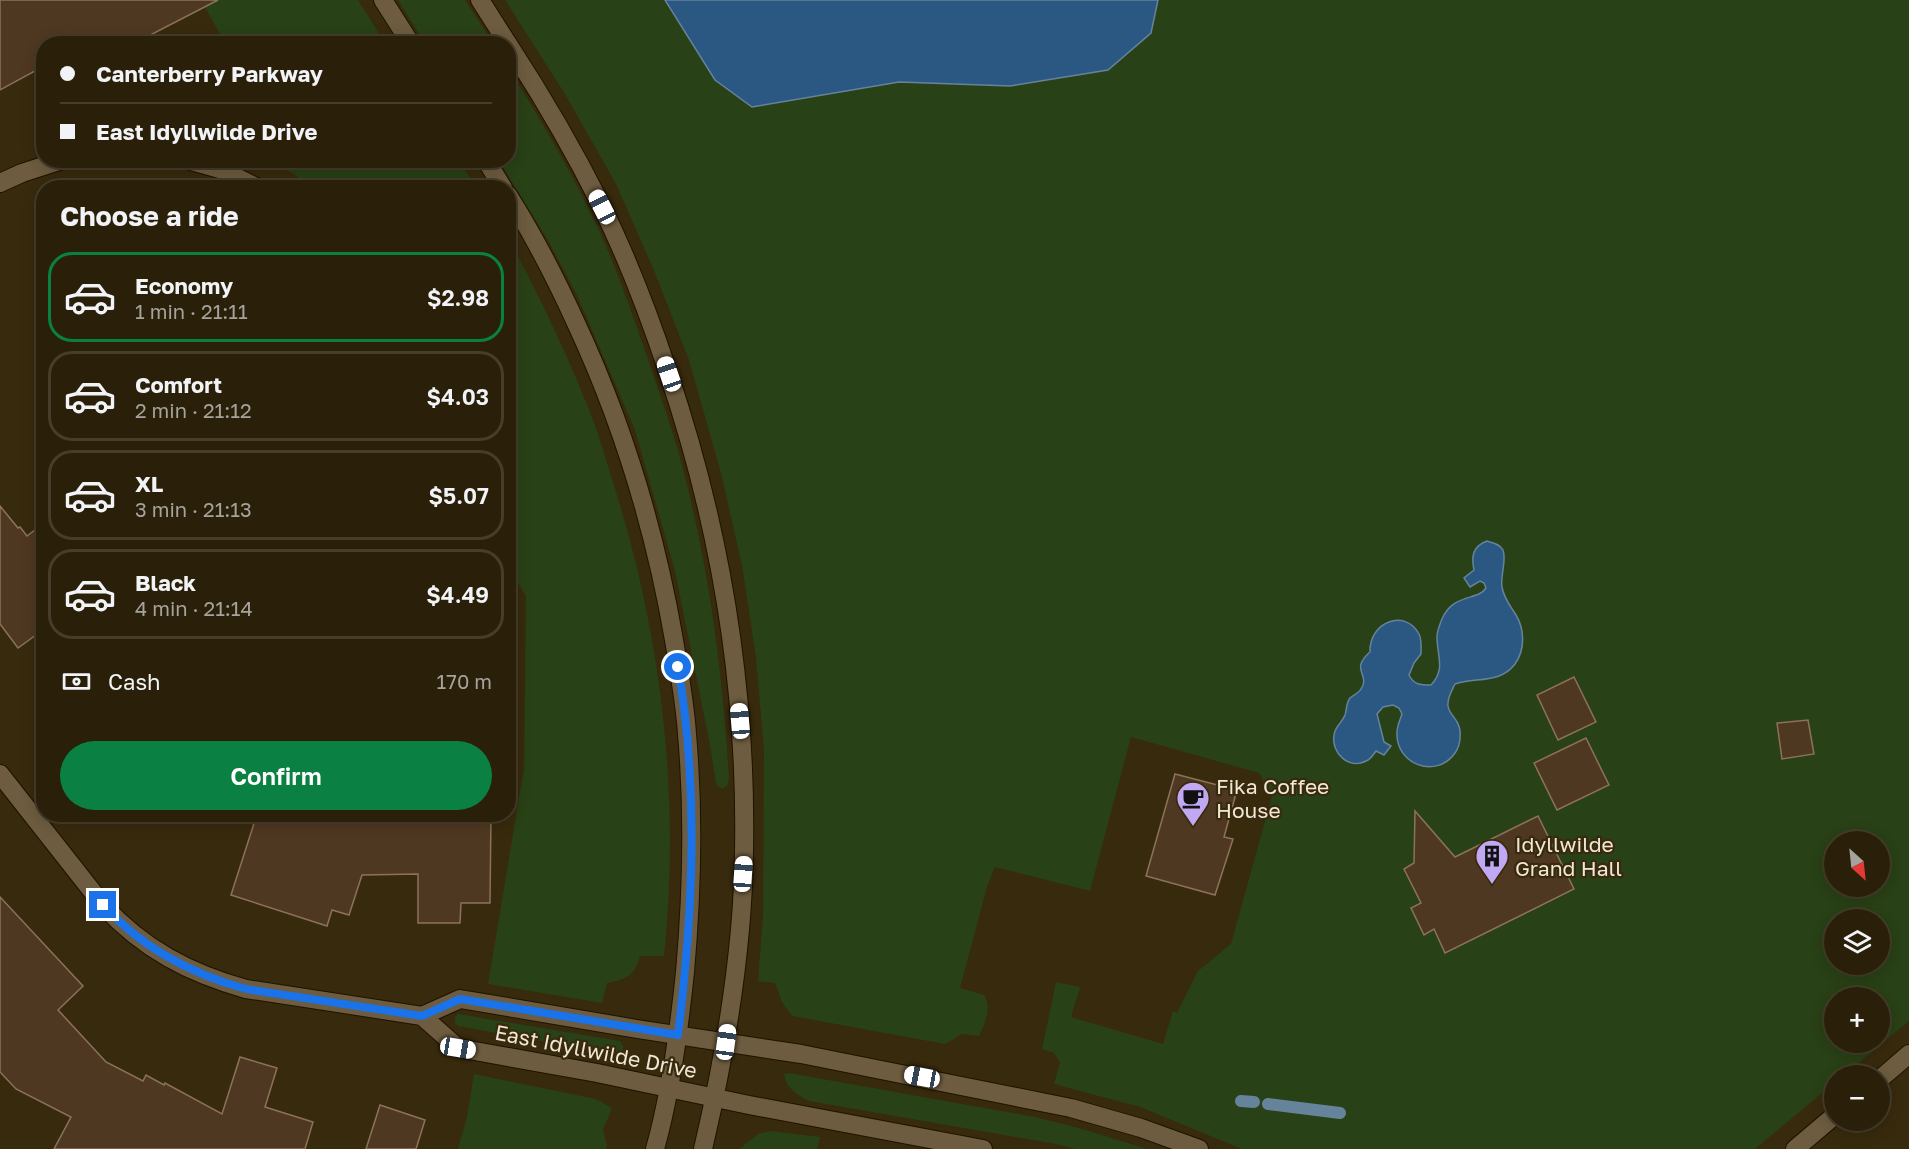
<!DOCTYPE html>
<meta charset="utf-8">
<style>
:root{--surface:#2a200a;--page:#362d18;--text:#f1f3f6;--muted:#a5a39c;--line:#463e2b;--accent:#0b8043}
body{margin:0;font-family:"Golos Text",sans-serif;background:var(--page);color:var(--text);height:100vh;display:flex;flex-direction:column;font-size:22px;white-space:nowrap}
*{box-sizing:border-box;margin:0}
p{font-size:20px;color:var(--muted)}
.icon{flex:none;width:33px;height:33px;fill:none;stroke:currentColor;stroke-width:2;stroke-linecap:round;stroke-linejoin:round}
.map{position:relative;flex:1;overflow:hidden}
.drawer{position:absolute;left:36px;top:180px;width:480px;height:642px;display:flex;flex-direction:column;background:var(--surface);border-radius:24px;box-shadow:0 3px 15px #0003,0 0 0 2px var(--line)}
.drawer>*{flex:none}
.hud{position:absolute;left:36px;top:36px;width:480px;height:132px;border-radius:24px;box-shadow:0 3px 15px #0003,0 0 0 2px var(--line);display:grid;align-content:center;height:132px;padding:0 24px;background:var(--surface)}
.needle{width:39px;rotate:153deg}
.buttons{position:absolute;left:1824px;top:831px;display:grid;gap:12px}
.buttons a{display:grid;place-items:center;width:66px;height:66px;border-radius:50%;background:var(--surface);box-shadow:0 3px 15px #0003,0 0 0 2px var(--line);font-size:30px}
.end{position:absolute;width:27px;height:27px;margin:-14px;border:8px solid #1a73e8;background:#fff;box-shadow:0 0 0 3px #fff}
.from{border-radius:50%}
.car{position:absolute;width:18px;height:36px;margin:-18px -9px;border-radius:8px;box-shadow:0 0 4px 2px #0007;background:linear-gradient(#fff 24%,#345 0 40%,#fff 0 76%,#345 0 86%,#fff 0)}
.hud b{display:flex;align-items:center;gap:21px;height:57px;font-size:22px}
.hud b+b{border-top:2px solid var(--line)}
.hud i{width:15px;height:15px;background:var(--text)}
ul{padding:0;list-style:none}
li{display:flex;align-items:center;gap:18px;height:90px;margin:0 12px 9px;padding:0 12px;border:3px solid var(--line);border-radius:24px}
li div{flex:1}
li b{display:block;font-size:22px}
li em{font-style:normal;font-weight:600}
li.on{border-color:var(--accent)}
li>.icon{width:54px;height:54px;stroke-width:1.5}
h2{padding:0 24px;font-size:27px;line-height:72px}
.pay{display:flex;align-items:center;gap:15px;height:66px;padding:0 24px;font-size:22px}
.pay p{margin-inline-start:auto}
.button{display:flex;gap:12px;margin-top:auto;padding:12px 24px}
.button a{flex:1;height:69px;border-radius:36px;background:var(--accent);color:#fff;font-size:24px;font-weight:600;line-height:69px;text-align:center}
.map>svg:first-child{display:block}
.green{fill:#294116;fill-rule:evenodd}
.water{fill:#2b5883;stroke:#66839c;stroke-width:1.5}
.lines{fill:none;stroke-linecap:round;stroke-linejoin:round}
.stream{stroke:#66839c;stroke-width:12}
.building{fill:#4f3821;stroke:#8d725b;stroke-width:1.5}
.minor-casing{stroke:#1f1200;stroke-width:20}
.minor{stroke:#6d5c3f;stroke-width:18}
.route{stroke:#1a73e8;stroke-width:8}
.labels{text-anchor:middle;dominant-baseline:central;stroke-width:4.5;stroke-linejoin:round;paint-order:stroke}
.poi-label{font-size:21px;fill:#f1e7d7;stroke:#382a0d;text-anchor:start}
.street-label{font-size:21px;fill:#f1e7d7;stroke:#382a0d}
</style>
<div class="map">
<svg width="1909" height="1149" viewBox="0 0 1909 1149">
<rect width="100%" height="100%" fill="#382a0d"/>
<!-- green -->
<g class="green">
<polygon points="201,0 358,0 385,43 225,43"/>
<polygon points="398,0 465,0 493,43 425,43"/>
<path d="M505,0h1404v1021l-65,54 -10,1v7l-79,66h-513l-102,-42 -86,-23 6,-22 -6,-9 -12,-4 14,-67 24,5 -9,30 92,27 10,-33 4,2 21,-42 33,-27 41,-148 -13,-23 -128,-36 -41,154 -95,-24 -8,20 -27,101 24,7c8,14 1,27 -5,41l-17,-2 -17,10 -153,-28 -10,-14 -7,-19 -17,-2 5,-65 1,-166 -8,-92 -14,-93 -20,-88 -33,-117 -36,-92 -37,-84 -51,-90zM1834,842h46v44h-46zM1834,920h46v44h-46zM1834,998h46v44h-46z"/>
<path d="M509,69c28,45 55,90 79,138 26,52 44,106 63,161 13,39 27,77 36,117 24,96 36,194 42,293l-2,8 -5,3 -6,-5 -1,-7 -5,-32 -35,-174 -40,-141 -59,-137 -27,-51 -50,-81 9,-1z"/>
<polygon points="270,161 459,161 476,187 310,187 294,174"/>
<path d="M509,239c31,59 60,118 84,181 7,18 12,37 18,56 50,154 70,318 53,480h-24c-5,20 -13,23 -33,27l-5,20 -114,-19 36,-216 2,-172 -17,-27v-71l5,-14 4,-20v-22l-4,-19 -5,-11z"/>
<polygon points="458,1014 620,1041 623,1046 623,1050 618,1055 612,1054 458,1026 455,1023 455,1017"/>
<path d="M789,1073l246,44 44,11 68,21h-72l-19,-5 -247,-43c-11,-6 -24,-13 -25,-27z"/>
<polygon points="474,1074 596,1099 612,1108 603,1130 607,1145 606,1149 458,1149 467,1117"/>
<polygon points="770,1131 820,1137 817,1149 739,1149 758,1134"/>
</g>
<!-- water -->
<g class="water">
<polygon points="665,0 1158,0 1151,33 1108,70 1010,86 899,82 752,107 715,80"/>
<path d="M1487,541c6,2 13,3 16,9 4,10 -3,26 -1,37 2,12 8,18 14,28 9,15 9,35 -1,49 -15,20 -39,13 -60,20 -3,6 -8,14 -7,22 1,7 6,10 9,16 5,8 4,23 -2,31 -19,27 -60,11 -58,-21 0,-6 3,-12 5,-18l-3,-6 -6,-3 -10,2 -6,7 7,28 7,4 -7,9 -8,-4c-3,4 -5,8 -10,10 -17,9 -35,-8 -32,-26 1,-9 8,-12 11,-20 2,-6 1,-12 5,-17 3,-3 9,-5 11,-9 10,-14 -12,-19 9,-37 -1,-30 35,-44 49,-18 3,6 2,14 2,20l-7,9 -5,12c5,10 11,10 22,10 15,-16 6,-29 6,-48 0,-6 3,-13 5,-18 11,-26 36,-18 44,-31l-2,-5 -4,-2 -10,6 -6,-9 10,-8c-3,-14 -1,-24 13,-29z"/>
</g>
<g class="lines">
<!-- stream -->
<g class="stream">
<polyline points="1241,1101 1254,1102"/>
<polyline points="1268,1104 1340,1113"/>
</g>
</g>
<!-- building -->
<g class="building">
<polygon points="0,0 218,0 133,44 44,44 44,66 0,90"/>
<polygon points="0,506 18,528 20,527 27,536 44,523 44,629 18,648 0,624"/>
<polygon points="1574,677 1596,722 1558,740 1537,695"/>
<polygon points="1808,720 1814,754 1782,759 1777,723"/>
<polygon points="1586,738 1609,785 1557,810 1534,763"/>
<polygon points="1175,774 1237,790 1224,837 1233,839 1215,895 1146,876"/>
<polygon points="1415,811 1455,857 1538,816 1574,889 1445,953 1434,929 1424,935 1411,908 1421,903 1404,869 1414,863"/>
<polygon points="257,814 491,814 490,903 461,903 460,923 418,923 418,874 362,875 349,915 332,910 327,926 231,895"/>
<polygon points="0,897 83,986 58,1010 106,1062 143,1081 146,1075 164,1085 165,1083 222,1114 240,1057 277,1068 265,1107 313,1122 305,1149 54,1149 71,1117 16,1089 0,1072"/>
<polygon points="380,1105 425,1120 416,1149 366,1149"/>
</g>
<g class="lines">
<defs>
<g id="minor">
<polyline points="383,0 411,44"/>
<polyline points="480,0 508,44"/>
<path d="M508,44c34,52 65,105 93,161 27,54 48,110 67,167 52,154 79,315 76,479 -1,100 -18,200 -41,298"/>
<polyline points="188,160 220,169 258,188"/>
<polyline points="486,160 503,188"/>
<polyline points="0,183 22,173 62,160"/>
<path d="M508,195c26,41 48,84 68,128 47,101 79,207 98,317 5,31 11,63 13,94 7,80 5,159 -2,238 -6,59 -14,120 -30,177"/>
<path d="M0,774l103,131c40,44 86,68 143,84l176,27 36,32 139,25 152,32 234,44"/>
<polyline points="422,1016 460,999 637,1029 801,1054 1071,1108 1141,1128 1199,1149"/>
<polyline points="1880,1079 1909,1054"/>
<polyline points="1795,1149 1834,1116"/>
</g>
</defs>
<!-- minor casing -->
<use href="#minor" class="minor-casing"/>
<!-- minor -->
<use href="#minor" class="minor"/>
</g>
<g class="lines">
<!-- route -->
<path class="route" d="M103,905c39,43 88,69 143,84l176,27 38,-17 218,36c15,-122 21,-246 0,-368"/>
</g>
<!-- icons -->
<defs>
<symbol id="cafe-pin" viewBox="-11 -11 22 30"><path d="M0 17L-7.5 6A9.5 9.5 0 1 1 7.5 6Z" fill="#c1a8f3" stroke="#382a0d"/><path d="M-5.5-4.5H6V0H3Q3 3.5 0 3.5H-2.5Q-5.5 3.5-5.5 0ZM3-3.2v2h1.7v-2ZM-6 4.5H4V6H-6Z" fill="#111"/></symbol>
<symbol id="building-pin" viewBox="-11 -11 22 30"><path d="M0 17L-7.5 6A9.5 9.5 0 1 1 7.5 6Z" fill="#c1a8f3" stroke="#382a0d"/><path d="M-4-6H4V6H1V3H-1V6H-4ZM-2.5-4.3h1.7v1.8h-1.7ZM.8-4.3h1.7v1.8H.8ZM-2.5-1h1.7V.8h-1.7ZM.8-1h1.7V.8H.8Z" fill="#111"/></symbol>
</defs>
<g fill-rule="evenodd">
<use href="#cafe-pin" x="1174" y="779" width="38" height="52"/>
<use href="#building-pin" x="1473" y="837" width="38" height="52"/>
</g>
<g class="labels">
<!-- poi labels -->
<g class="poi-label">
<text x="1216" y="786">Fika Coffee<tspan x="1216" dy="24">House</tspan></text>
<text x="1515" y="844">Idyllwilde<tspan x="1515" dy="24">Grand Hall</tspan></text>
</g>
<!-- street labels -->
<g class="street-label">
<text transform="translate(596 1051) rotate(11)">East Idyllwilde Drive</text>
</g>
</g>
</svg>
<div class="buttons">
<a><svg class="needle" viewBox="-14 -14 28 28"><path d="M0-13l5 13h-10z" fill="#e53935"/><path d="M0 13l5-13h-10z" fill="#a5a39c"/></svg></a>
<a><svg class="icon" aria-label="layers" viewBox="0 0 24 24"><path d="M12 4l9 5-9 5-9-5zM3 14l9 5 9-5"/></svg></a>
<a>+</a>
<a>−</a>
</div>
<i class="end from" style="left:678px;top:667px"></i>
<i class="end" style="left:103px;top:905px"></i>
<i class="car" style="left:602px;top:207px;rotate:333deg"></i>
<i class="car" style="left:669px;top:374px;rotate:341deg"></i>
<i class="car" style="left:740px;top:721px;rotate:355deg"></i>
<i class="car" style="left:743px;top:874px;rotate:4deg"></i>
<i class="car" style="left:726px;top:1042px;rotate:8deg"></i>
<i class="car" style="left:458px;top:1048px;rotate:100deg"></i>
<i class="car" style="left:922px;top:1077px;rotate:281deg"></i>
<div class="hud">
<b><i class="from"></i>Canterberry Parkway</b>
<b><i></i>East Idyllwilde Drive</b>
</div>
<section class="drawer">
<h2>Choose a ride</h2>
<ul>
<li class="on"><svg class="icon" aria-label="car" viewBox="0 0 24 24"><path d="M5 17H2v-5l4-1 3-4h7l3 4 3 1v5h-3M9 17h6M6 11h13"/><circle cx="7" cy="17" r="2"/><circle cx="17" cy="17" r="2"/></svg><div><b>Economy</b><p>1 min · 21:11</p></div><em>$2.98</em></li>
<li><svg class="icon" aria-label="car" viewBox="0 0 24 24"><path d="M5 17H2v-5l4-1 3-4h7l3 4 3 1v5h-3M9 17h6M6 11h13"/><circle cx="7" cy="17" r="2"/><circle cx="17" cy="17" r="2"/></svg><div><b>Comfort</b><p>2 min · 21:12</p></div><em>$4.03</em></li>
<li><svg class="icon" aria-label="car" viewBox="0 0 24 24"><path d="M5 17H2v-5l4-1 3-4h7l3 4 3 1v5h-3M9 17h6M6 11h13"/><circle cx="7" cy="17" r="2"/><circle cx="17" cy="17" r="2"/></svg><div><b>XL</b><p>3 min · 21:13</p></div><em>$5.07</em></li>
<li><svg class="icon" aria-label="car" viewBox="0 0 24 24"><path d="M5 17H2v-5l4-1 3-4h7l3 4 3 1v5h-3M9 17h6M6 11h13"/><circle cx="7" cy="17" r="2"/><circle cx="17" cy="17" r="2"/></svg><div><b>Black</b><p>4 min · 21:14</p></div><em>$4.49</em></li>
</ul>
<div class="pay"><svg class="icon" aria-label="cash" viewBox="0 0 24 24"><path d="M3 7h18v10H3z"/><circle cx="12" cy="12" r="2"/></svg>Cash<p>170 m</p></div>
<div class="button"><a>Confirm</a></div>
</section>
</div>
